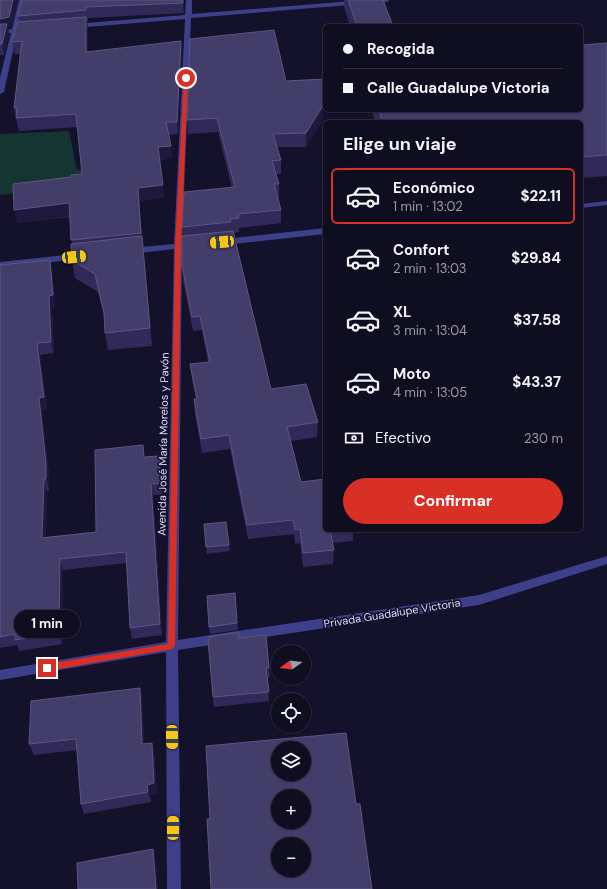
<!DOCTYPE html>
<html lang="es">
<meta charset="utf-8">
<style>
:root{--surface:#0f0d20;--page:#1d1b2d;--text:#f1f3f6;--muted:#9b9ca5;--line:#2f2d3e;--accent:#d93025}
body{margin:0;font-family:"DM Sans",sans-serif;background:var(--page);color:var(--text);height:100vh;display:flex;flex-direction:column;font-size:15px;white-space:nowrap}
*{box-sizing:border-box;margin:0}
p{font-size:13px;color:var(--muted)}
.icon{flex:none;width:22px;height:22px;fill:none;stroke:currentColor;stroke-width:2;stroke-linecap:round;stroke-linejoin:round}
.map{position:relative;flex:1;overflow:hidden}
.side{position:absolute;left:323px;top:120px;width:260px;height:412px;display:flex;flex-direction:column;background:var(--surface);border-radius:6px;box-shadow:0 1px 3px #0004,0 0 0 1px var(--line)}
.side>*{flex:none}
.hud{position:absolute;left:323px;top:24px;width:260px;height:88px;border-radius:6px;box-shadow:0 1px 3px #0004,0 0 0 1px var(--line);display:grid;align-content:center;height:88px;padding:0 20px;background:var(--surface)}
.needle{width:26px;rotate:255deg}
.controls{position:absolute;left:271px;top:645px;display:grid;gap:8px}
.controls a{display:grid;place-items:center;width:40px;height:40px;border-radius:50%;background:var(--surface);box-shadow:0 1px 3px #0004,0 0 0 1px var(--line);font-size:20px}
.end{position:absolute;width:18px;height:18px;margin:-9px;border:5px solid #d93025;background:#fff;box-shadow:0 0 0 2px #fff}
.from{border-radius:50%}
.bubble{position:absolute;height:28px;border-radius:14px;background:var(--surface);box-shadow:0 1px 3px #0004,0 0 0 1px var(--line);font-size:13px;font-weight:700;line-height:28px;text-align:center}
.car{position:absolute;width:12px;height:24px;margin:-12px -6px;border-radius:5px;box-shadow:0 0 3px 1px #0007;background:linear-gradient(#f5c518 24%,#345 0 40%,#f5c518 0 76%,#345 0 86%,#f5c518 0)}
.hud b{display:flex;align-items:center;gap:14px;height:38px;font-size:15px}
.hud b+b{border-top:1px solid var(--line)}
.hud i{width:10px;height:10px;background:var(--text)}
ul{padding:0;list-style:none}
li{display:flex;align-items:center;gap:12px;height:56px;margin:0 8px 6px;padding:0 12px;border:2px solid transparent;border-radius:6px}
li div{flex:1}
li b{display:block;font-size:15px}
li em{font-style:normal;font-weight:700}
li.active{border-color:var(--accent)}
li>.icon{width:36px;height:36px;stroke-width:1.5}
h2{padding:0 20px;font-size:18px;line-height:48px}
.pay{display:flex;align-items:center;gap:10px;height:44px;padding:0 20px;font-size:15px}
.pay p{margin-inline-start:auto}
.action{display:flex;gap:8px;margin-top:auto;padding:8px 20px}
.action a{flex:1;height:46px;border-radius:24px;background:var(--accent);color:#fff;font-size:16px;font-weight:700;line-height:46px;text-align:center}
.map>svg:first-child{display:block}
.green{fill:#143532}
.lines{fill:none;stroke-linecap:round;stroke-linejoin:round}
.minor{fill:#3d3f89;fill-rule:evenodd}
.wall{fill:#312a59}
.shaded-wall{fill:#1e183f}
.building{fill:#433d6a;stroke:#5c5682;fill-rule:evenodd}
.route{fill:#d93025}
.labels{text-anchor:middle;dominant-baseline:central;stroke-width:3.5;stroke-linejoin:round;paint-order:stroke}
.street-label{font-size:11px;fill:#dddcff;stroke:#14112b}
</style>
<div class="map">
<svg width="607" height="889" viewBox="0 0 607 889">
<rect width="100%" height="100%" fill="#14112b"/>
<!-- green -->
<polygon class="green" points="69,131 77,170 102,168 68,188 0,195 0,134"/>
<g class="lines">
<!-- minor -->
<g class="minor">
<polygon points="19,0 25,0 18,29 28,28 31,30 28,32 17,33 4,92 0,94 0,77 11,33 0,34 0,30 12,29"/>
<polygon points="186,0 192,0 192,14 364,0 390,0 387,2 191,18 182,243 188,243 189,245 188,247 182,248 178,640 479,595 607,556 607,564 479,605 178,650 181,889 167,889 166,652 0,680 0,670 166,642 174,249 131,254 127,251 131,248 174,244 185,19 74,28 71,26 74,24 185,15"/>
<polygon points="607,201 607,205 581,208 581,204"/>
<polygon points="325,228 325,234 223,245 219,242 223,239"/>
<polygon points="84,253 87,254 88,256 87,258 0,268 0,262"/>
</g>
</g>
<!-- wall -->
<g class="wall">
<polygon points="0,0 19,0 11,28 8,28 9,35 4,55 0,55"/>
<polygon points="22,0 183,0 184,13 88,18 88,21 87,21 88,29 88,52 181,41 182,53 178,134 168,135 171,146 172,158 160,160 164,198 139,201 152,346 108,350 105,333 105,318 98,292 75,278 72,260 72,244 70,217 17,223 71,177 82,174 77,127 19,131 14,108 20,54 15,54 12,42 19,22 18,16"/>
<polygon points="341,0 383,0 393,26 350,26 344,7 344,0"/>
<polygon points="607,43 607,176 581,178 581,122 375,122 372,110 581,110"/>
<polygon points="325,79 325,93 322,121 306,147 277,147 281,160 281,174 276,174 279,184 279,197 277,198 281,210 281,223 239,228 239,232 234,233 271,389 318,422 317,437 291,441 301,482 325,530 353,530 353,541 332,543 334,550 333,564 303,567 300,543 295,544 294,534 248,539 230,449 202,453 195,414 194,399 196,399 192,379 190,364 208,362 202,330 193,331 183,280 182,265 183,236 182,227 232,188 218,132 188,134 187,120 286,81"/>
<polygon points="0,265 52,272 55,307 52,307 54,353 40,355 47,409 42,410 49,475 49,490 47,491 46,537 96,532 145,457 161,467 163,494 153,495 162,635 132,639 130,628 127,563 63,570 62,644 19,651 17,645 0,648"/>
<polygon points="204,524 229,545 230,551 207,554"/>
<polygon points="235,593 238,630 210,634 209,627"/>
<polygon points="239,638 269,668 270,677 267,678 269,701 214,707 213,697 210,640"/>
<polygon points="140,688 142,699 144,744 154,753 157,794 150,795 151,802 84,814 81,804 77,750 34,755 29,744"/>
</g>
<!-- shaded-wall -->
<g class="shaded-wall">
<polygon points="13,0 19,0 11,28 8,28 9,35 4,55 2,44 0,30 0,19"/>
<polygon points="183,0 184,9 184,13 183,3"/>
<polygon points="86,17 88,29 88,64 86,52"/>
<polygon points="181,41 182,53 178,134 177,122"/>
<polygon points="325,82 325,93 322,121 306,147 306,133"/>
<polygon points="171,146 172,158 160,160 158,147"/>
<polygon points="163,185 164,198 139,201 143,246 138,188"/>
<polygon points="69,203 72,216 17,223 14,210"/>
<polygon points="142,236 144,254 152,346 150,328"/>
<polygon points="50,260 52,272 55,307 52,307 54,353 51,342 49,296"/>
<polygon points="37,343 40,355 47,409 42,410 49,475 49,490 46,479 39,398"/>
<polygon points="159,456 161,467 163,494 161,483"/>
<polygon points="44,479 47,491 46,549 42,538"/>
<polygon points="151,484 153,495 162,635 160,624"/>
<polygon points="60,559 63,570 62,644 59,633"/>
<polygon points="140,688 142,699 145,755 142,744"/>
<polygon points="152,743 154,753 157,794 150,795 151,802 148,792 147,785"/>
<polygon points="153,849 156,860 158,889 156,889"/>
</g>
<!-- building -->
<g class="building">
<polygon points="0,0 13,0 9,17 0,19"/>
<polygon points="22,0 183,0 183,3 86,7 86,10 18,16"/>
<polygon points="348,0 383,0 393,26 357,26"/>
<polygon points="86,17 86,52 181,41 177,122 166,122 171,146 158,147 163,185 138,188 141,233 71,240 69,203 14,210 13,184 71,177 71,175 82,174 76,114 16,118 17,108 14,108 22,41 12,42 17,22"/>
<polygon points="0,24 7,24 2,44 0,44"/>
<polygon points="274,30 286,81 325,79 322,107 306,133 273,134 281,160 272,161 279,184 274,184 281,210 238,214 239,218 230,219 231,222 182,227 184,192 235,187 217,118 187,120 190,39"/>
<polygon points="607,43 607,155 581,157 581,122 382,122 379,110 581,110 581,45"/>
<polygon points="233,231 271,389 306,384 318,422 287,427 301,482 325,479 325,530 330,530 334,550 303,553 300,529 295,530 293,520 247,525 229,435 201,439 194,399 197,399 190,364 210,362 200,316 192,317 182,265 182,236"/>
<polygon points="142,236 150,328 105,333 104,313 95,274 72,260 71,244"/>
<polygon points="50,260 53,295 49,296 51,342 37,343 44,397 39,398 46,464 46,479 44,479 42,538 96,532 95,450 143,445 144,457 159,456 161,483 151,484 160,624 130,628 126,552 60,559 59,633 15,640 15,634 0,637 0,265"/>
<polygon points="226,522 229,545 206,547 204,524"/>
<polygon points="235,593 237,623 209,627 207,596"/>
<polygon points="238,632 239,638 266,635 269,668 266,668 269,692 213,697 208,640 210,640 209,637"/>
<polygon points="140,688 142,744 152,743 154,783 147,785 148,792 81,804 76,739 29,744 31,701"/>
<path d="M346,733l10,71h4l12,85h-161l-4,-70h3l-4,-73zM278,748h26v26h-26zM278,796h26v26h-26zM278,844h26v26h-26z"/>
<polygon points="153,849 156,889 78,889 77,863"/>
</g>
<!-- route -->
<polygon class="route" points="184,77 188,78 181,246 175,646 172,649 47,671 43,668 47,664 168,644 175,246"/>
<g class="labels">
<!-- street labels -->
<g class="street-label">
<text transform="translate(163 444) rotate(-89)">Avenida José María Morelos y Pavón</text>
<text transform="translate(392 613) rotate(-9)">Privada Guadalupe Victoria</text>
</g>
</g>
</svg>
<div class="controls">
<a><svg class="needle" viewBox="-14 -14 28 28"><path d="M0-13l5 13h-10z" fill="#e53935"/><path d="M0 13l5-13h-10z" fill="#9b9ca5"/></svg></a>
<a><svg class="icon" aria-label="locate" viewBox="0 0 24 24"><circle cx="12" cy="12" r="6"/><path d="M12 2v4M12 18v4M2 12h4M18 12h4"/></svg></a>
<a><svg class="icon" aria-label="layers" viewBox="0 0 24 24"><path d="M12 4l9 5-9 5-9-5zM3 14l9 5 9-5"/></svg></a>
<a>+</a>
<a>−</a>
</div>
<i class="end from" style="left:186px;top:78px"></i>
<i class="end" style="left:47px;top:668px"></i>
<div class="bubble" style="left:14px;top:610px;width:66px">1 min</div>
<i class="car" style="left:222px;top:242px;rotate:265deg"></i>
<i class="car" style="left:74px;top:257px;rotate:84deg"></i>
<i class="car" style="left:172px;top:737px;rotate:179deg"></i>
<i class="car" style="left:173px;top:828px;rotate:0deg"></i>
<div class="hud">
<b><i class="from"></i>Recogida</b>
<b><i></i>Calle Guadalupe Victoria</b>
</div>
<section class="side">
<h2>Elige un viaje</h2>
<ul>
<li class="active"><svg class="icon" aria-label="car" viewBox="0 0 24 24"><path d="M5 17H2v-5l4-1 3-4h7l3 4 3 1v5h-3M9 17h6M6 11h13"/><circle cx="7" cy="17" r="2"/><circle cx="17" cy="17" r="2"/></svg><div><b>Económico</b><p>1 min · 13:02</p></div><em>$22.11</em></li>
<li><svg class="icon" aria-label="car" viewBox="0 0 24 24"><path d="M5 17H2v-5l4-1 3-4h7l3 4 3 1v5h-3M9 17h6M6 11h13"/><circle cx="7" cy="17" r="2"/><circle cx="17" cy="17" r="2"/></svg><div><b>Confort</b><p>2 min · 13:03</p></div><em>$29.84</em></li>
<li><svg class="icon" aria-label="car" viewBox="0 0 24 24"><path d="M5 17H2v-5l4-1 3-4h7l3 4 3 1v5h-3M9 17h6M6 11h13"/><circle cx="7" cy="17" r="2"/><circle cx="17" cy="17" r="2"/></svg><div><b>XL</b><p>3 min · 13:04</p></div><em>$37.58</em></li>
<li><svg class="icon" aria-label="car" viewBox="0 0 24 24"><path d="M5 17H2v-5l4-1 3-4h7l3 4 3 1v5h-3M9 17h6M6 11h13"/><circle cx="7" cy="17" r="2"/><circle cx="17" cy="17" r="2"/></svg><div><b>Moto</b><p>4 min · 13:05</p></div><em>$43.37</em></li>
</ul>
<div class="pay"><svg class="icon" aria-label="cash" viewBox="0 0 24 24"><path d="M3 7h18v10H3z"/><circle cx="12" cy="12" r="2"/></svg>Efectivo<p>230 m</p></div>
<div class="action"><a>Confirmar</a></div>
</section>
</div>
